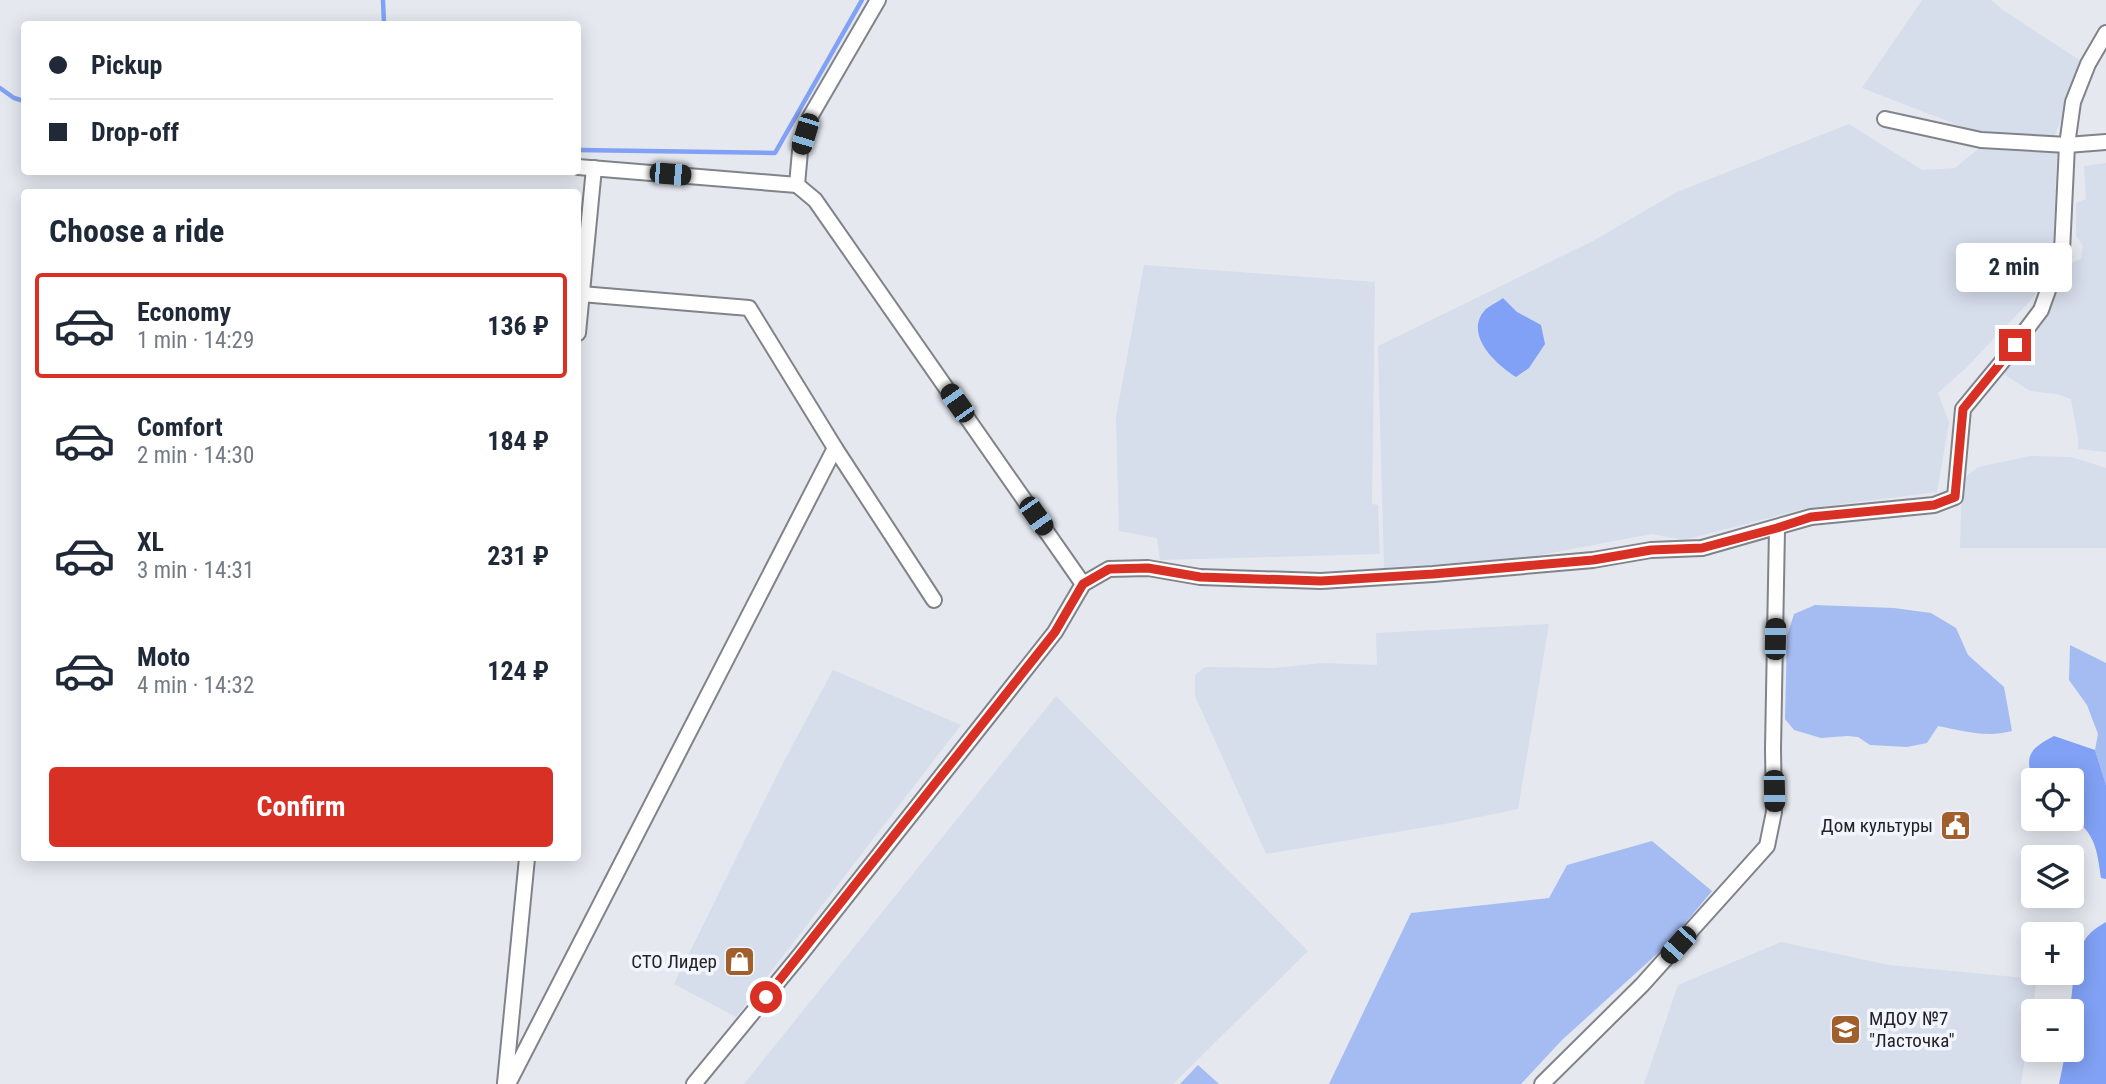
<!DOCTYPE html>
<meta charset="utf-8">
<style>
:root{--surface:#fff;--page:#f2f2f3;--text:#1f2937;--muted:#747a83;--line:#e0e1e3;--accent:#d93025}
body{margin:0;font-family:"Roboto Condensed",sans-serif;background:var(--page);color:var(--text);height:100vh;display:flex;flex-direction:column;font-size:26px;white-space:nowrap}
*{box-sizing:border-box;margin:0}
p{font-size:23px;color:var(--muted)}
.icon{flex:none;width:38px;height:38px;fill:none;stroke:currentColor;stroke-width:2;stroke-linecap:round;stroke-linejoin:round}
.map{position:relative;flex:1;overflow:hidden}
.details{position:absolute;left:21px;top:189px;width:560px;height:672px;display:flex;flex-direction:column;background:var(--surface);border-radius:7px;box-shadow:0 4px 18px #0003}
.details>*{flex:none}
.banner{position:absolute;left:21px;top:21px;width:560px;height:154px;border-radius:7px;box-shadow:0 4px 18px #0003;display:grid;align-content:center;height:154px;padding:0 28px;background:var(--surface)}
.fabs{position:absolute;left:2021px;top:768px;display:grid;gap:14px}
.fabs a{display:grid;place-items:center;width:63px;height:63px;border-radius:7px;background:var(--surface);box-shadow:0 4px 18px #0003;font-size:35px}
.end{position:absolute;width:32px;height:32px;margin:-16px;border:9px solid #d93025;background:#fff;box-shadow:0 0 0 4px #fff}
.from{border-radius:50%}
.bubble{position:absolute;height:49px;border-radius:7px;background:var(--surface);box-shadow:0 4px 18px #0003;font-size:23px;font-weight:700;line-height:49px;text-align:center}
.car{position:absolute;width:21px;height:42px;margin:-21px -10px;border-radius:9px;box-shadow:0 0 5px 2px #0007;background:linear-gradient(#222 24%,#8ab4d8 0 40%,#222 0 76%,#8ab4d8 0 86%,#222 0)}
.banner b{display:flex;align-items:center;gap:24px;height:66px;font-size:26px}
.banner b+b{border-top:2px solid var(--line)}
.banner i{width:18px;height:18px;background:var(--text)}
ul{padding:0;list-style:none}
li{display:flex;align-items:center;gap:21px;height:105px;margin:0 14px 10px;padding:0 14px;border:4px solid transparent;border-radius:7px}
li div{flex:1}
li b{display:block;font-size:26px}
li em{font-style:normal;font-weight:700}
li.active{border-color:var(--accent)}
li>.icon{width:63px;height:63px;stroke-width:1.5}
h2{padding:0 28px;font-size:32px;line-height:84px}
.button{display:flex;gap:14px;margin-top:auto;padding:14px 28px}
.button a{flex:1;height:80px;border-radius:7px;background:var(--accent);color:#fff;font-size:28px;font-weight:700;line-height:80px;text-align:center}
.map>svg:first-child{display:block}
.built{fill:#d6ddeb}
.green{fill:#a4bcf2}
.water{fill:#80a1f5}
.lines{fill:none;stroke-linecap:round;stroke-linejoin:round}
.stream{stroke:#80a1f5;stroke-width:4.5}
.street-casing{stroke:#808389;stroke-width:18}
.street{stroke:#fff;stroke-width:14}
.route{stroke:#d93025;stroke-width:9}
.labels{text-anchor:middle;dominant-baseline:central;stroke-width:7;stroke-linejoin:round;paint-order:stroke}
.poi-label{font-size:19px;fill:#222325;stroke:#f2f5fd;text-anchor:end}
</style>
<div class="map">
<svg width="2106" height="1084" viewBox="0 0 2106 1084">
<rect width="100%" height="100%" fill="#e5e8ef"/>
<!-- built -->
<g class="built">
<polygon points="1922,0 1991,0 2003,10 2084,63 2054,137 1976,132 1862,88"/>
<polygon points="1849,124 1922,170 1955,168 1978,149 2057,153 2053,245 2030,268 2042,283 2030,301 1966,368 1938,393 1949,422 1937,492 1803,509 1684,540 1651,534 1525,558 1384,568 1378,346 1593,241 1677,192"/>
<polygon points="2106,163 2106,452 2078,449 2078,438 2071,399 2056,394 2030,391 2002,373 2041,322 2073,262 2081,259 2083,246 2076,236 2076,203 2086,199 2084,166"/>
<polygon points="1144,265 1375,282 1372,504 1378,505 1380,554 1160,560 1157,538 1119,531 1116,417"/>
<polygon points="2031,456 2071,457 2106,468 2106,548 1960,548 1962,479 1978,467"/>
<polygon points="1549,624 1518,809 1450,823 1266,854 1195,696 1195,675 1205,667 1274,668 1323,663 1377,665 1376,633"/>
<polygon points="833,670 961,725 736,1017 674,984 783,763"/>
<polygon points="1056,696 1308,951 1173,1084 744,1084"/>
<polygon points="1781,942 1889,965 2037,979 2021,1084 1644,1084 1678,985"/>
</g>
<!-- green -->
<g class="green">
<path d="M1815,605l79,3 37,5 25,15 12,27 36,32 8,44c-25,7 -49,0 -74,-5l-11,17 -20,4 -37,-2 -12,-8 -11,-1 -26,2 -27,-8 -9,-11 2,-83 7,-22z"/>
<polygon points="2070,645 2106,663 2106,785 2095,750 2098,734 2087,705 2069,680"/>
<polygon points="1652,841 1712,891 1668,944 1562,1040 1521,1084 1329,1084 1411,913 1549,898 1567,865"/>
<polygon points="1198,1065 1219,1084 1180,1084"/>
</g>
<!-- water -->
<g class="water">
<path d="M1503,298l14,14 24,13 4,19 -16,24 -13,9c-19,-12 -53,-42 -31,-67 4,-4 13,-8 18,-12z"/>
<path d="M2054,736l41,14 11,35v94l-5,-1c-4,-27 -5,-44 -29,-61v-37h-38l-1,3c-8,-28 -5,-33 21,-47z"/>
<path d="M2106,922v162h-47l7,-34h6v-38l-2,-1 3,-29h7l1,-12 -6,-1c6,-25 8,-34 31,-47z"/>
</g>
<g class="lines">
<!-- stream -->
<g class="stream">
<polyline points="383,0 384,24"/>
<polyline points="0,88 14,98 24,101"/>
<polyline points="578,150 775,153 862,0"/>
</g>
<defs>
<g id="street">
<polyline points="878,0 810,117 800,151 797,185 815,200 1083,584"/>
<polyline points="1885,119 1981,140 2067,145 2106,142"/>
<polyline points="578,167 797,185"/>
<polyline points="581,294 749,308 835,448 934,600"/>
<polyline points="578,333 594,168"/>
<polyline points="505,1083 527,858"/>
<polyline points="508,1084 835,448"/>
<polyline points="694,1084 800,955 1055,632 1083,584 1109,569 1148,568 1200,577 1321,581 1433,574 1593,560 1651,550 1702,548 1811,517 1934,505 1955,497 1963,409 2001,363 2041,310 2062,251 2067,145 2073,102 2088,64 2106,33"/>
<polyline points="1542,1084 1642,985 1767,846 1774,812 1773,749 1777,528"/>
</g>
</defs>
<!-- street casing -->
<use href="#street" class="street-casing"/>
<!-- street -->
<use href="#street" class="street"/>
</g>
<g class="lines">
<!-- route -->
<polyline class="route" points="766,997 1055,632 1083,584 1109,569 1148,568 1200,577 1321,581 1433,574 1593,560 1651,550 1702,548 1777,528 1811,517 1934,505 1955,497 1963,409 2015,345"/>
</g>
<!-- icons -->
<defs>
<symbol id="civic-square" viewBox="-11 -11 22 22"><rect x="-9" y="-9" width="18" height="18" rx="4" fill="#a15f2b" stroke="#f2f5fd"/><path d="M-.6-6.5H3V-4.5H.6V-3L4-1V1h2V6H-6V1h2V-1L-.6-3ZM-1.2 2.5V6h2.4V2.5Z" fill="#fff"/></symbol>
<symbol id="shop-square" viewBox="-11 -11 22 22"><rect x="-9" y="-9" width="18" height="18" rx="4" fill="#a15f2b" stroke="#f2f5fd"/><path d="M-5-2.5h2.3a2.7 3.5 0 0 1 5.4 0H5L5.5 6h-11ZM-1.5-2.5h3a1.5 2.3 0 0 0-3 0Z" fill="#fff"/></symbol>
<symbol id="school-square" viewBox="-11 -11 22 22"><rect x="-9" y="-9" width="18" height="18" rx="4" fill="#a15f2b" stroke="#f2f5fd"/><path d="M0-5L7-2L0 1L-7-2ZM-4 1L0 2.5L4 1V4Q0 6-4 4Z" fill="#fff"/></symbol>
</defs>
<g fill-rule="evenodd">
<use href="#civic-square" x="1938" y="808" width="35" height="35"/>
<use href="#shop-square" x="722" y="944" width="35" height="35"/>
<use href="#school-square" x="1828" y="1012" width="35" height="35"/>
</g>
<g class="labels">
<!-- poi labels -->
<g class="poi-label">
<text x="1933" y="825">Дом культуры</text>
<text x="717" y="961">СТО Лидер</text>
<text x="1869" y="1018" text-anchor="start">МДОУ №7<tspan x="1869" dy="22">"Ласточка"</tspan></text>
</g>
</g>
</svg>
<div class="fabs">
<a><svg class="icon" aria-label="locate" viewBox="0 0 24 24"><circle cx="12" cy="12" r="6"/><path d="M12 2v4M12 18v4M2 12h4M18 12h4"/></svg></a>
<a><svg class="icon" aria-label="layers" viewBox="0 0 24 24"><path d="M12 4l9 5-9 5-9-5zM3 14l9 5 9-5"/></svg></a>
<a>+</a>
<a>−</a>
</div>
<i class="end from" style="left:766px;top:997px"></i>
<i class="end" style="left:2015px;top:345px"></i>
<div class="bubble" style="left:1956px;top:243px;width:116px">2 min</div>
<i class="car" style="left:805px;top:134px;rotate:197deg"></i>
<i class="car" style="left:670px;top:174px;rotate:95deg"></i>
<i class="car" style="left:957px;top:403px;rotate:325deg"></i>
<i class="car" style="left:1036px;top:516px;rotate:145deg"></i>
<i class="car" style="left:1775px;top:639px;rotate:1deg"></i>
<i class="car" style="left:1774px;top:791px;rotate:179deg"></i>
<i class="car" style="left:1678px;top:945px;rotate:222deg"></i>
<div class="banner">
<b><i class="from"></i>Pickup</b>
<b><i></i>Drop-off</b>
</div>
<section class="details">
<h2>Choose a ride</h2>
<ul>
<li class="active"><svg class="icon" aria-label="car" viewBox="0 0 24 24"><path d="M5 17H2v-5l4-1 3-4h7l3 4 3 1v5h-3M9 17h6M6 11h13"/><circle cx="7" cy="17" r="2"/><circle cx="17" cy="17" r="2"/></svg><div><b>Economy</b><p>1 min · 14:29</p></div><em>136 ₽</em></li>
<li><svg class="icon" aria-label="car" viewBox="0 0 24 24"><path d="M5 17H2v-5l4-1 3-4h7l3 4 3 1v5h-3M9 17h6M6 11h13"/><circle cx="7" cy="17" r="2"/><circle cx="17" cy="17" r="2"/></svg><div><b>Comfort</b><p>2 min · 14:30</p></div><em>184 ₽</em></li>
<li><svg class="icon" aria-label="car" viewBox="0 0 24 24"><path d="M5 17H2v-5l4-1 3-4h7l3 4 3 1v5h-3M9 17h6M6 11h13"/><circle cx="7" cy="17" r="2"/><circle cx="17" cy="17" r="2"/></svg><div><b>XL</b><p>3 min · 14:31</p></div><em>231 ₽</em></li>
<li><svg class="icon" aria-label="car" viewBox="0 0 24 24"><path d="M5 17H2v-5l4-1 3-4h7l3 4 3 1v5h-3M9 17h6M6 11h13"/><circle cx="7" cy="17" r="2"/><circle cx="17" cy="17" r="2"/></svg><div><b>Moto</b><p>4 min · 14:32</p></div><em>124 ₽</em></li>
</ul>
<div class="button"><a>Confirm</a></div>
</section>
</div>
